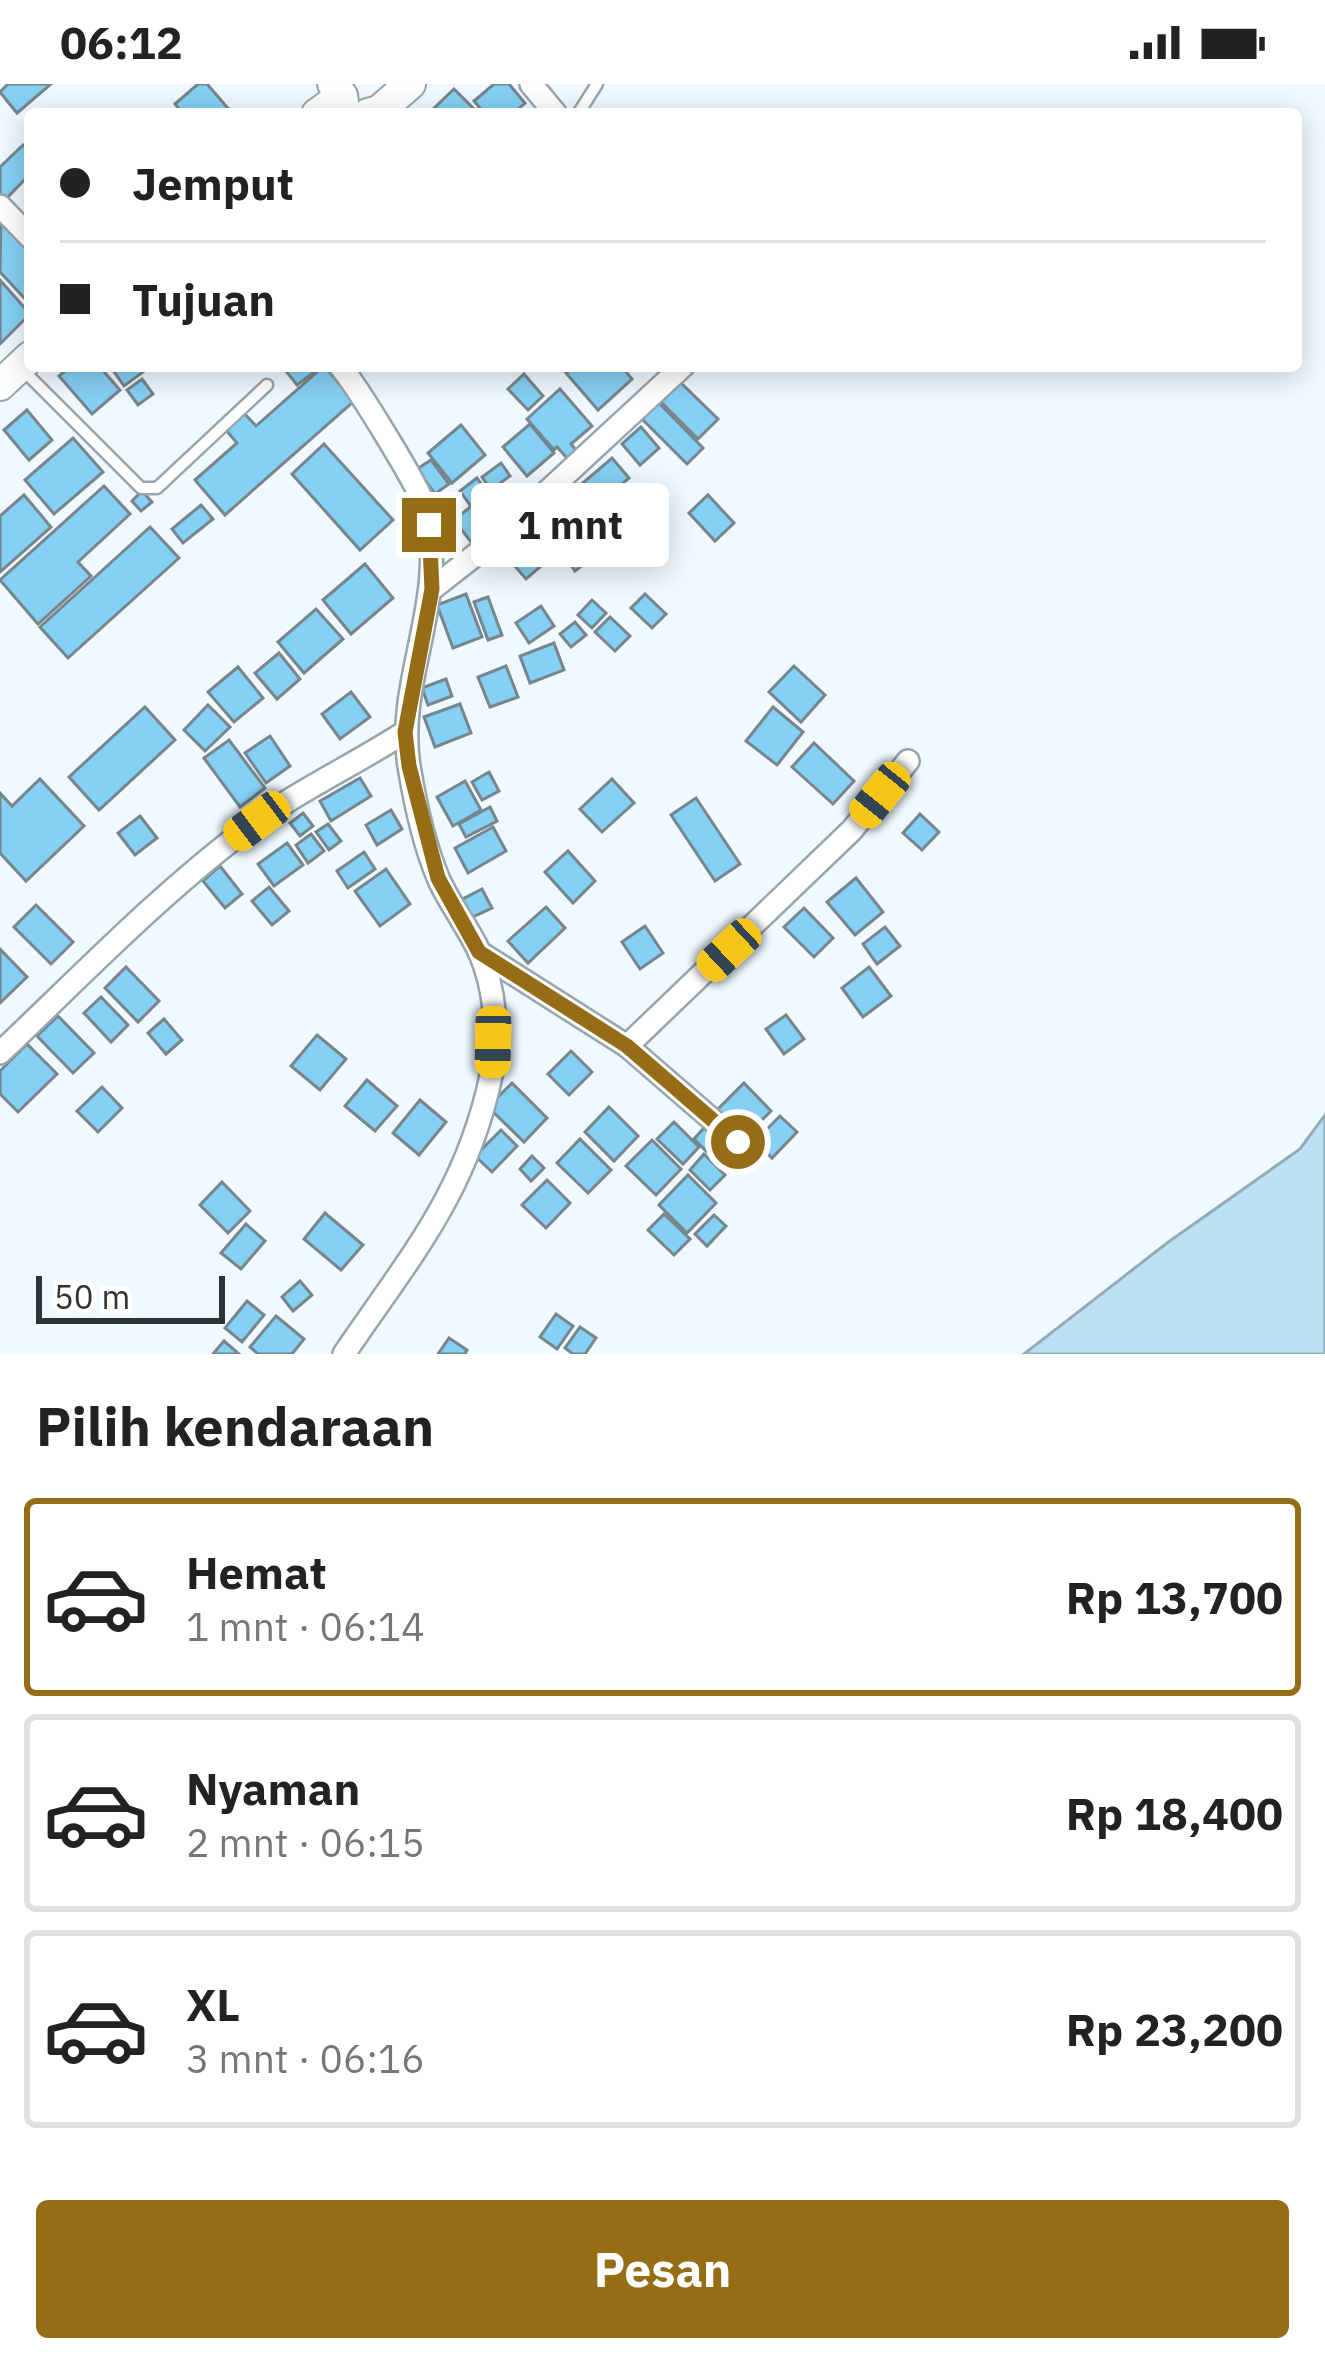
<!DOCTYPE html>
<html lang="id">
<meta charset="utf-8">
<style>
:root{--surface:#fff;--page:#f6f6f6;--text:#222;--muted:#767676;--line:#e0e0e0;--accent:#956d17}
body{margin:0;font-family:"IBM Plex Sans",sans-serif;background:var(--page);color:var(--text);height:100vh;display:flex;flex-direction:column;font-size:45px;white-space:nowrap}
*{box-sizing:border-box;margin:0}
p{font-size:39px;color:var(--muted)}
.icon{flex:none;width:66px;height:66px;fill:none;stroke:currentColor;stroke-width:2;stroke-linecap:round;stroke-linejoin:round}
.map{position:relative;height:1270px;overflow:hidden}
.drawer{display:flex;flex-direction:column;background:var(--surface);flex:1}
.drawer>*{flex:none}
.hud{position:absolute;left:24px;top:24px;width:1278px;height:264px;border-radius:12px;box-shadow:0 6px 30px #0003;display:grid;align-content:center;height:264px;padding:0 36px;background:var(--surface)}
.scale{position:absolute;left:36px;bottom:30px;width:189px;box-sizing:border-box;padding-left:12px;border:6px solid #2d3336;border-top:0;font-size:33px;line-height:42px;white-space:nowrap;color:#2d3336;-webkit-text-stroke:9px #fff;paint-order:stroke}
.end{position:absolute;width:54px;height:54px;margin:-27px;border:15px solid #956d17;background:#fff;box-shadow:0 0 0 6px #fff}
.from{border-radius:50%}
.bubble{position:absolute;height:84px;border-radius:12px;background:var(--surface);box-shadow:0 6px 30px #0003;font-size:39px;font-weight:700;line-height:84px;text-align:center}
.car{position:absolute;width:36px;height:72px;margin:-36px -18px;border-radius:15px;box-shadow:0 0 9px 3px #0007;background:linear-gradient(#f5c518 24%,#345 0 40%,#f5c518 0 76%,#345 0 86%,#f5c518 0)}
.hud b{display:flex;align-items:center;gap:42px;height:114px;font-size:45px}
.hud b+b{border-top:3px solid var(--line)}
.hud i{width:30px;height:30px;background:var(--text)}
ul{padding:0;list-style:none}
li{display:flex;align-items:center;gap:36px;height:198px;margin:0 24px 18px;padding:0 12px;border:6px solid var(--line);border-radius:12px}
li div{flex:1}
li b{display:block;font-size:45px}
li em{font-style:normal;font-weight:700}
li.active{border-color:var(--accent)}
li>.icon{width:108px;height:108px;stroke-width:1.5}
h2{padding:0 36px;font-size:54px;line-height:144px}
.cta{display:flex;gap:24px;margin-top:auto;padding:24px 36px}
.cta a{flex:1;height:138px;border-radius:12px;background:var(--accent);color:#fff;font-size:48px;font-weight:700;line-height:138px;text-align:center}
.status{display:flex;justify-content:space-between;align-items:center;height:84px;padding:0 60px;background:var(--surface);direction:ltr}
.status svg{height:33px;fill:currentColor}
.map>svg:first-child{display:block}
.water{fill:#bde0f3;stroke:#92acba;stroke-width:3}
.building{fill:#85d0f5;stroke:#77858c;stroke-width:3}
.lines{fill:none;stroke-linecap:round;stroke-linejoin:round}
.lane-casing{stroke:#97a5ad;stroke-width:15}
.street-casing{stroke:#97a5ad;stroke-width:26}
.secondary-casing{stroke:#97a5ad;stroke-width:34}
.lane{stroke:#fff;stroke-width:10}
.street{stroke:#fff;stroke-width:21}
.secondary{stroke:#fff;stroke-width:30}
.route{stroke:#956d17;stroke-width:15}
</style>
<div class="status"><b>06:12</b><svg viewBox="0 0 49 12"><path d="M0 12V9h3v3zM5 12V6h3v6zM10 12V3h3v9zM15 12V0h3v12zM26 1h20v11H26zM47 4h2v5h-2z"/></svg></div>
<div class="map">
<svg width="1325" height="1270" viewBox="0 0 1325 1270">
<rect width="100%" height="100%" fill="#f0f9fe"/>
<!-- water -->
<polygon class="water" points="1325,1031 1325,1270 1024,1270 1167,1159 1300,1065"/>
<!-- building -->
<g class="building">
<polygon points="8,0 51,0 17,29 0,8"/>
<polygon points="198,0 207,0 233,30 183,30 175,20"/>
<polygon points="494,0 509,0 525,19 513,30 485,30 474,17"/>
<polygon points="454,5 479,30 434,30 431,27"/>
<polygon points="23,61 30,68 30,90 4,117 0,113 0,83"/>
<polygon points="1,132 30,165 29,219 0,188"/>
<polygon points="0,196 30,230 0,260"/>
<polygon points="71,282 99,282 120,306 92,330 59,292"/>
<polygon points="110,282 139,282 143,288 124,302"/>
<polygon points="282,282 309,282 314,288 297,301"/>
<polygon points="324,282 354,317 225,431 195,396 237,359 225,345 244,329 256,342"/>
<polygon points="575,282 621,282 632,295 598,326 566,289"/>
<polygon points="524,290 543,312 528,326 508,305"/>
<polygon points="142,295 153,310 138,321 127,306"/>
<polygon points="679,297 718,335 698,355 660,317"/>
<polygon points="560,305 592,342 571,360 576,366 567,374 557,363 554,366 527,335"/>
<polygon points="658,318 703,364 687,380 642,335"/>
<polygon points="27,326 52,356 29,376 4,346"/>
<polygon points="530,340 554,369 527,392 503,363"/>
<polygon points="461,341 485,371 452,399 428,369"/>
<polygon points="641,343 659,364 640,381 622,360"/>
<polygon points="73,354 103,388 54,430 25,396"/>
<polygon points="324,360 393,436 360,466 292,390"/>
<polygon points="612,374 629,394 594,424 577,404"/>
<polygon points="431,376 449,400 435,410 417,385"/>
<polygon points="501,379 510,392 491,406 482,393"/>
<polygon points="477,394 487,408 470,421 460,407"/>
<polygon points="104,402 130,430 78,478 91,492 38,540 0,496"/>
<polygon points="142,407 152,418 141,427 132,417"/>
<polygon points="24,411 51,443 0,488 0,432"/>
<polygon points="708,411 734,439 715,457 689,429"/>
<polygon points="635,416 659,442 637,462 614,436"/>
<polygon points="474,420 491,443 471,458 454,436"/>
<polygon points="201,421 213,435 183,459 172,445"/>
<polygon points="568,436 584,459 563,473 547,450"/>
<polygon points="150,443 179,474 68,574 40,543"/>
<polygon points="521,445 547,477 526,495 499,464"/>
<polygon points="580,465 588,477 575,487 566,474"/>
<polygon points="365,480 393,514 351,550 323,516"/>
<polygon points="466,510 482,553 453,564 437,521"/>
<polygon points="645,510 666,530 652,544 631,524"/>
<polygon points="488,513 502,551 488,556 474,518"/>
<polygon points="592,516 606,529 592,544 578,531"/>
<polygon points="541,522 554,542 529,559 516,539"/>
<polygon points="316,525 343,555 304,589 278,558"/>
<polygon points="610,533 630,552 615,567 595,548"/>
<polygon points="575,538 586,551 571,563 560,550"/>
<polygon points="554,559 564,586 530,599 520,572"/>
<polygon points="279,569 300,595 277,615 255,589"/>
<polygon points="506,582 518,613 490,623 478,593"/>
<polygon points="794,582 825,611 801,638 769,608"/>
<polygon points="238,583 263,614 234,638 208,608"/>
<polygon points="446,595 452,612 428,621 422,604"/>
<polygon points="351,608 370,633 340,655 322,630"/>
<polygon points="460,620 471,649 435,663 424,633"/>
<polygon points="208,621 230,643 205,667 184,646"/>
<polygon points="145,623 175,656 99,726 69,693"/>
<polygon points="773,623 803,648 777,681 746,657"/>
<polygon points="270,652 290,682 266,699 245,669"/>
<polygon points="229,656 265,704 240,723 204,674"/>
<polygon points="814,659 854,697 833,720 792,683"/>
<polygon points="489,688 499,707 482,716 472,698"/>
<polygon points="360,694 371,712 331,737 320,717"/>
<polygon points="40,695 84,742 26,797 0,769 0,709 12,722"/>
<polygon points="612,695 634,719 602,748 580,725"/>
<polygon points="465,697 481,726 453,742 437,713"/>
<polygon points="696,714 740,780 715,797 671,731"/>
<polygon points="490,723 497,737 466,753 459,740"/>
<polygon points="391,726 402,745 377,761 366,741"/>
<polygon points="303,729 313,742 300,752 290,739"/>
<polygon points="920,730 939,748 922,766 903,749"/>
<polygon points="140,732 157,754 135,771 118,749"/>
<polygon points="328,740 341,757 329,766 316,748"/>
<polygon points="493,743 506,767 468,789 455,764"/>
<polygon points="311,750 324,767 308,779 296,761"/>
<polygon points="287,759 303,781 274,802 258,780"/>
<polygon points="568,767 595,797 573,819 545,788"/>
<polygon points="364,768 375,785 348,804 337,787"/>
<polygon points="220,782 242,810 225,824 203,797"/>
<polygon points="386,785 410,820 380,842 355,807"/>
<polygon points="856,794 883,828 855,851 827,818"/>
<polygon points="269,803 289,827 272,841 252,817"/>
<polygon points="482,805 492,824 466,836 457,818"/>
<polygon points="36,821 73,858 51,880 14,843"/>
<polygon points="546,823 565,844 528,879 508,857"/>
<polygon points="804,824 833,854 814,873 784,843"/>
<polygon points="645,842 663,869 640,885 622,858"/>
<polygon points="885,843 900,862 877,880 863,860"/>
<polygon points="0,865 27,893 0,919"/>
<polygon points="126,883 159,917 138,938 105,904"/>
<polygon points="869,883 891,912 863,933 842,904"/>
<polygon points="101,913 128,941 111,958 84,929"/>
<polygon points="786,931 804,955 784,970 766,945"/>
<polygon points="58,932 94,969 73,989 37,952"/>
<polygon points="164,935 182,956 166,970 148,949"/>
<polygon points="317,951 346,975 320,1006 291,982"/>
<polygon points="27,960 57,990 18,1028 0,1010 0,987"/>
<polygon points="571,967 592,988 569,1011 548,990"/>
<polygon points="367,996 397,1022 375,1047 345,1022"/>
<polygon points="512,999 547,1034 524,1058 488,1023"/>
<polygon points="744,999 771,1027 744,1054 717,1026"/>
<polygon points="102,1003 122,1024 98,1048 77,1027"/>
<polygon points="420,1016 446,1038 419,1071 393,1049"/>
<polygon points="609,1023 638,1052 614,1077 585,1048"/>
<polygon points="780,1032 797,1048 772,1074 755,1057"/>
<polygon points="674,1038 699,1063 683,1080 657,1055"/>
<polygon points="704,1044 721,1060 710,1071 694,1055"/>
<polygon points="501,1046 517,1062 492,1088 475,1072"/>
<polygon points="580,1055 611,1086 588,1109 557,1079"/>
<polygon points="652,1056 681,1085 656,1111 626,1082"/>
<polygon points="728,1061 739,1072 726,1085 715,1074"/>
<polygon points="704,1070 725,1091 710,1106 690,1086"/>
<polygon points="532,1072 544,1084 531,1097 520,1085"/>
<polygon points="688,1091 716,1119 687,1149 659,1121"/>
<polygon points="547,1096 570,1119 546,1144 522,1121"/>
<polygon points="222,1098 250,1127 228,1149 200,1121"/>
<polygon points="325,1129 363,1161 341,1186 304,1155"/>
<polygon points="664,1130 690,1155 674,1171 648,1146"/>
<polygon points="714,1131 726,1142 707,1162 695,1150"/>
<polygon points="246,1140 265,1157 241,1185 221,1169"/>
<polygon points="300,1197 312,1211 293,1227 282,1213"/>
<polygon points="247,1217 264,1231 242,1258 225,1244"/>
<polygon points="556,1230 573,1242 557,1265 540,1253"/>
<polygon points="276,1232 304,1255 292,1270 258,1270 250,1263"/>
<polygon points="580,1243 596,1254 585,1270 573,1270 565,1264"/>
<polygon points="449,1254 467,1266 465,1270 438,1270"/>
<polygon points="224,1257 239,1270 213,1270"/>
</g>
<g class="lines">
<defs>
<g id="lane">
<polyline points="578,30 597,0"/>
<polyline points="20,283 141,404 157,404 267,301"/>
</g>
<g id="street">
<polyline points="531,0 556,30"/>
<polyline points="0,122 30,153"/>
<path d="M340,282c15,17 78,119 84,139 27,92 -29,173 -15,261 6,37 15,79 30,114 11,24 28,46 40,71 16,36 21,87 12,125 -25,118 -82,182 -147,278"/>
<polyline points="432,505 497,454 683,282"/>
<polyline points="479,868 627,962 738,1058"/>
<polyline points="627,962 852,746 908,677"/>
<path d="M0,969c78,-74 154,-153 240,-219 51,-40 111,-67 165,-102"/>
</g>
<g id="secondary">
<polyline points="333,0 342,12 345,30"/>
<polyline points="317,30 342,12"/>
<polyline points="368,30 379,27 410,0"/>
<polyline points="0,301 30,273"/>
</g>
</defs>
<!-- lane casing -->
<use href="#lane" class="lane-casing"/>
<!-- street casing -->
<use href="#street" class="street-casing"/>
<!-- secondary casing -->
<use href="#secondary" class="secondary-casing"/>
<!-- lane -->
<use href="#lane" class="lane"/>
<!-- street -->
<use href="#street" class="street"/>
<!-- secondary -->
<use href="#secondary" class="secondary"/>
</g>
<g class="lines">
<!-- route -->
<polyline class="route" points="429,441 432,505 405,648 409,682 438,794 479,868 627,962 738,1058"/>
</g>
</svg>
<div class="scale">50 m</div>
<i class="end from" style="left:738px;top:1058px"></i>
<i class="end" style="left:429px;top:441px"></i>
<div class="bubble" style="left:471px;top:399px;width:198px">1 mnt</div>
<i class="car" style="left:880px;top:711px;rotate:219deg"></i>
<i class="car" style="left:257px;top:737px;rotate:233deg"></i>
<i class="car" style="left:729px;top:866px;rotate:227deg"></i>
<i class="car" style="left:493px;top:958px;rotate:181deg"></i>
<div class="hud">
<b><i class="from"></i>Jemput</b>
<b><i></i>Tujuan</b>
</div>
</div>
<section class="drawer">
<h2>Pilih kendaraan</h2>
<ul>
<li class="active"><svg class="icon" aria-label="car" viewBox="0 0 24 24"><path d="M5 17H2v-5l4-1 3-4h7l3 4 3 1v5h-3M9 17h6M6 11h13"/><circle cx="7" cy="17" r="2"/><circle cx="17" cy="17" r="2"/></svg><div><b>Hemat</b><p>1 mnt · 06:14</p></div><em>Rp 13,700</em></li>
<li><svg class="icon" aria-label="car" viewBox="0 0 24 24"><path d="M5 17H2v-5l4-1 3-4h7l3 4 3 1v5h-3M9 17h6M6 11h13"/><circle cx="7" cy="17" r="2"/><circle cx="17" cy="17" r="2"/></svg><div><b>Nyaman</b><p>2 mnt · 06:15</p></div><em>Rp 18,400</em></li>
<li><svg class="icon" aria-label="car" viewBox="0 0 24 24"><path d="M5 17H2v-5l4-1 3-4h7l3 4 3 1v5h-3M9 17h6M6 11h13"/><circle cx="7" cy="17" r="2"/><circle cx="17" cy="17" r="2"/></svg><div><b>XL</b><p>3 mnt · 06:16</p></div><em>Rp 23,200</em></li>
</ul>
<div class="cta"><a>Pesan</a></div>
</section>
